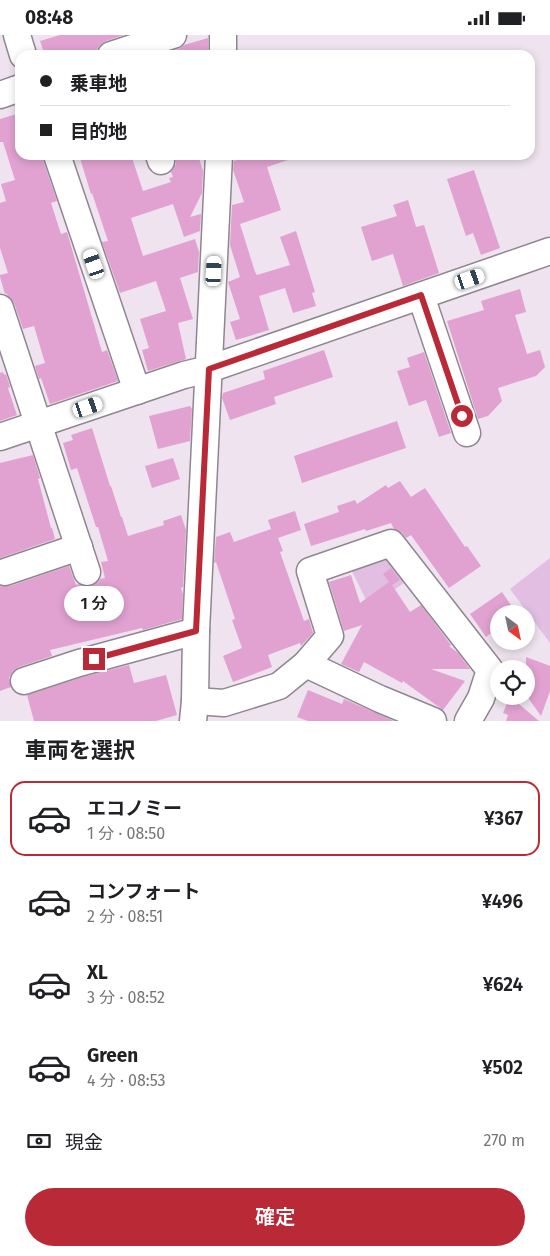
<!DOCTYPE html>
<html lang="ja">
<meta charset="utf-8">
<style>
:root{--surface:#fff;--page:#f2f2f2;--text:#202124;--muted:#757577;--line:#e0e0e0;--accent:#ba2936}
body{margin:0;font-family:"Fira Sans","Noto Sans JP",sans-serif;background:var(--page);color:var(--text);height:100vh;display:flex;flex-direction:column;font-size:19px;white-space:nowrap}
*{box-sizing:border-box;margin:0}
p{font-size:16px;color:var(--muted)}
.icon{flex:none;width:28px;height:28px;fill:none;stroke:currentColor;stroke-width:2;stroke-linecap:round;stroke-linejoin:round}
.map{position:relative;height:686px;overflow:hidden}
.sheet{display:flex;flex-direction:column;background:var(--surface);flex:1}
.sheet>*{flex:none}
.guide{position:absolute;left:15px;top:15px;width:520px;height:110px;border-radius:15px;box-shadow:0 2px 8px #0003;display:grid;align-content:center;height:110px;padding:0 25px;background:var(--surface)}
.needle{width:32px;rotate:147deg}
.controls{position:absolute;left:490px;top:570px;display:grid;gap:10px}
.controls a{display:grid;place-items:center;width:45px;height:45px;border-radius:50%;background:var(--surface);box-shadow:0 2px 8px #0003;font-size:25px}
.end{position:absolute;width:22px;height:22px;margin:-11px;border:6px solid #ba2936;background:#fff;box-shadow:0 0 0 2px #fff}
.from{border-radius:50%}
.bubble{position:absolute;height:35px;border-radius:18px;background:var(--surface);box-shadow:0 2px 8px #0003;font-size:16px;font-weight:600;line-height:35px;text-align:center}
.car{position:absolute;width:15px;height:30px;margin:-15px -8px;border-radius:6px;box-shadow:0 0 4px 1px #0007;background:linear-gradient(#fff 24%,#345 0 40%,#fff 0 76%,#345 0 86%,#fff 0)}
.guide b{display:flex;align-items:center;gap:18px;height:48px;font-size:19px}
.guide b+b{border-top:1px solid var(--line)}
.guide i{width:12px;height:12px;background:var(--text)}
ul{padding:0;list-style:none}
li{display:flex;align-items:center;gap:15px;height:75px;margin:0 10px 8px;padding:0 15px;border:2px solid transparent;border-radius:15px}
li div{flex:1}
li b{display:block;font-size:19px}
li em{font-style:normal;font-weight:600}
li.current{border-color:var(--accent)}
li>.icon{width:45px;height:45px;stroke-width:1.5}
h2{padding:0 25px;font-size:22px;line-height:60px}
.pay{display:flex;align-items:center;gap:12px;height:55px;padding:0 25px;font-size:19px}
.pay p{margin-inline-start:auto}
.action{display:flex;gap:10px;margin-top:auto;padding:10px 25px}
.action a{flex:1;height:58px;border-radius:30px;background:var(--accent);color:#fff;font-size:20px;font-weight:600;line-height:58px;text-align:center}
.status{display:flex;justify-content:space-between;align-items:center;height:35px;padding:0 25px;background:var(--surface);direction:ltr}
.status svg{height:14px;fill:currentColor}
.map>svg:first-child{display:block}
.green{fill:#e2bee3}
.building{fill:#e1a2d1}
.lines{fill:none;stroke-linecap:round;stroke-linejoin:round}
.minor-casing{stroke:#908691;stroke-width:29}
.minor{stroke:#fff;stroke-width:26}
.route{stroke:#ba2936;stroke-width:6}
</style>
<div class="status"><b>08:48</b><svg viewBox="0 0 49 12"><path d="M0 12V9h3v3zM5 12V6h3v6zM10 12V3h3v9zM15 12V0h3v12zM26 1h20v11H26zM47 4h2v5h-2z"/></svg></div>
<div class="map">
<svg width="550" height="686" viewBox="0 0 550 686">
<rect width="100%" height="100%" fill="#eee3ee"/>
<!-- green -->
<g class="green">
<polygon points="383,515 409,544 370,573 348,528"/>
<polygon points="550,523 550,608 510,554"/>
</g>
<!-- building -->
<g class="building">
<polygon points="60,0 124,0 106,6 100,10 96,16 84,20 45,20 40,6"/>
<polygon points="208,3 208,20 164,20 164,19 178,14 184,10"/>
<polygon points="20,78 20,120 42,120 43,125 57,166 51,168 61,199 67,197 102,317 107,315 118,346 50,369 41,343 39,344 35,331 45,328 34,291 23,294 14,268 6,258 5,259 0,242 0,240 8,238 0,213 0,168 6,166 1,149 15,145 3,107 0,107 0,84"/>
<polygon points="79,120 131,120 143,156 171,147 169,143 173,142 171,137 176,129 175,120 198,120 203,136 202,158 190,182 201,179 200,196 184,202 173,169 131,183 143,221 195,204 199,217 198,237 180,243 193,284 178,288 186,324 148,336 142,315 149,313 140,284 166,276 156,246 120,258 102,207 108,206 92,158 91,159"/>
<polygon points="254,120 294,120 294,123 267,132 281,175 240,189 255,237 257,240 290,230 280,202 296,196 315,257 312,258 316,271 293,278 285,253 259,261 269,295 236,305 230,287 240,284 228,247 240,242 230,210 232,170 244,167 233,135 234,126"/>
<polygon points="474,135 500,213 481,220 473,198 466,201 447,144"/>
<polygon points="408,165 416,192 424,190 439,238 403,251 393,219 372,226 361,192 397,181 393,170"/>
<polygon points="520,254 526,277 515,280 527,319 540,315 545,332 536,341 498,353 502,366 488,381 478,384 447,286 484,275 481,266"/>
<polygon points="324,315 333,342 274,362 276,369 230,385 222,363 223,358 265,344 263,336"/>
<polygon points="424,317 451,398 439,402 426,365 409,371 397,336 410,332 407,323"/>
<polygon points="3,337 4,340 6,339 10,352 8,353 17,380 0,386 0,338"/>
<polygon points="190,371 192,374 190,406 158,414 149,381"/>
<polygon points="397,386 406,413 302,448 294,421"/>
<polygon points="92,393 110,451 111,451 121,482 122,482 128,501 164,490 163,486 181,480 186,495 183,552 181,553 183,559 182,584 143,595 142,593 50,615 52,621 19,632 13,636 9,643 11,652 0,656 0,551 10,551 69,531 76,550 79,549 84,552 91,551 98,547 100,544 105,543 101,527 108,526 98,492 96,492 77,433 71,435 63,408 73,405 71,400"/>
<polygon points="33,420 40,443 38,444 51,493 52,493 55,504 0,523 0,428"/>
<polygon points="173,423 180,444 152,453 145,431"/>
<polygon points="400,446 411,462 425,453 465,512 467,511 481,531 449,553 411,500 406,503 402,498 394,494 391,488 366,496 365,494 311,511 304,489 339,477 337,471 355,465 357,469 386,450 388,453"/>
<polygon points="295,476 301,495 278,503 283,516 280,517 304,586 309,584 313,598 301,611 300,608 268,620 272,632 233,647 223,621 242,613 232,585 235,584 216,527 214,528 216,502 230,497 234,507 271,494 268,485"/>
<polygon points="391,533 400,545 392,550 410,577 421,570 451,610 449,611 458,618 470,634 431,634 465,646 443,675 403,646 402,648 364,627 359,637 341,629 362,590 344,596 329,547 351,540 360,568 389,547 383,539"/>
<polygon points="502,557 517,579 499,579 499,592 486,602 470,579"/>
<polygon points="526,622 550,631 550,656 541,681 526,660"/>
<polygon points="129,630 134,648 166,640 177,680 156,686 34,686 27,660 83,642"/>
<polygon points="308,655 342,669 344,664 394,686 308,686 297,682"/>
<polygon points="510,661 514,665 539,686 506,686 508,680 503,678"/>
</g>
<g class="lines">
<defs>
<g id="minor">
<polyline points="17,0 23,20"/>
<polyline points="111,20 173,0"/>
<polyline points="223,20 223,0"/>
<polyline points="0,60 20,53"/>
<polyline points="57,120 137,356"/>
<polyline points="159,120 161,126"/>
<polyline points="421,261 467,398"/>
<polyline points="0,273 87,537"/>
<polyline points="0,402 184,340 209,334 550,216"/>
<polyline points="5,537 79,512"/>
<polyline points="306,629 330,601 310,536 391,508 490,635 481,663 468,686"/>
<polyline points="24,646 79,628 196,596"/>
<polyline points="195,666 224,668 279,651 306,629 380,664 433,686"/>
<polyline points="193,686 195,666 196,596 219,120"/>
</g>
</defs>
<!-- minor casing -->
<use href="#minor" class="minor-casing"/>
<!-- minor -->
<use href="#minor" class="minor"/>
</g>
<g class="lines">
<!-- route -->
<polyline class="route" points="94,624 196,596 209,334 421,260 462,381"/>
</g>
</svg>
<div class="controls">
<a><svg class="needle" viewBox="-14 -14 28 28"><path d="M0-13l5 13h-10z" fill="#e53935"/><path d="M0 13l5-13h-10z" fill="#757577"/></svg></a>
<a><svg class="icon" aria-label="locate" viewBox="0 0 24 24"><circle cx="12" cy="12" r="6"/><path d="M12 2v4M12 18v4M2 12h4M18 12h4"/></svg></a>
</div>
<i class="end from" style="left:462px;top:381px"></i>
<i class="end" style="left:94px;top:624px"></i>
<div class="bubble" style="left:64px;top:551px;width:60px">1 分</div>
<i class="car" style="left:94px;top:229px;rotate:341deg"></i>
<i class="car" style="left:214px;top:236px;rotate:3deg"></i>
<i class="car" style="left:470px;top:244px;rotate:71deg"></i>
<i class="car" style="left:88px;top:372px;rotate:71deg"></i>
<div class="guide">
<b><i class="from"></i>乗車地</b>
<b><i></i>目的地</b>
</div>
</div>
<section class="sheet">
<h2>車両を選択</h2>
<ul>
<li class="current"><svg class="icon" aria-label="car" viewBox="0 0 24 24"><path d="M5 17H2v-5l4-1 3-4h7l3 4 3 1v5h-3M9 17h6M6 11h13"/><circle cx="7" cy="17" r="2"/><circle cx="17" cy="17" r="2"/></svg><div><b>エコノミー</b><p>1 分 · 08:50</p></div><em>¥367</em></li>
<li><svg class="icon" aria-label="car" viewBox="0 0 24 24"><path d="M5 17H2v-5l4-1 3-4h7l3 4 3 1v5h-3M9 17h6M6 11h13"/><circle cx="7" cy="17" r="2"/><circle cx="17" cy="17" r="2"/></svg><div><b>コンフォート</b><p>2 分 · 08:51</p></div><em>¥496</em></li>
<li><svg class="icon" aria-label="car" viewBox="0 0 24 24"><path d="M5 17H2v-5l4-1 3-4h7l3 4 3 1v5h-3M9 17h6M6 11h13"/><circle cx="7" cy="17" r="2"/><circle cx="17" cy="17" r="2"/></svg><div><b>XL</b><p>3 分 · 08:52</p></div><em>¥624</em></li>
<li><svg class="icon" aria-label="car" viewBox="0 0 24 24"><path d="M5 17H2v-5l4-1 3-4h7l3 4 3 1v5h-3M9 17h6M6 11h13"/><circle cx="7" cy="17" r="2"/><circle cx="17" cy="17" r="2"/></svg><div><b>Green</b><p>4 分 · 08:53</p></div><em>¥502</em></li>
</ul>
<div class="pay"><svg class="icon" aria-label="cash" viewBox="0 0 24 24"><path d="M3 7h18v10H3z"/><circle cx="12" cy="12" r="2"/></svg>現金<p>270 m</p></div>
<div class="action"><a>確定</a></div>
</section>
